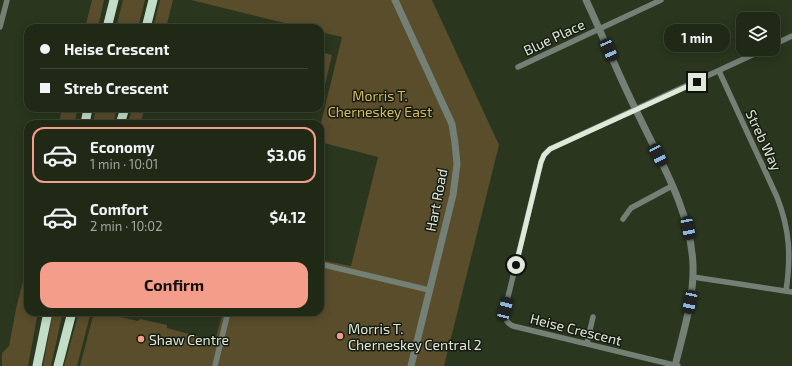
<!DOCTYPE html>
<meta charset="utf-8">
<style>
:root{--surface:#202816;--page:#28301f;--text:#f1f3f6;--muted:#a2a6a1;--line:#3d4435;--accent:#f49d8b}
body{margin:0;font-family:"Exo 2",sans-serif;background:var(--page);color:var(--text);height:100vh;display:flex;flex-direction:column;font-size:15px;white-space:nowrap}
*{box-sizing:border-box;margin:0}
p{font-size:13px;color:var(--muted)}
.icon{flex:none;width:22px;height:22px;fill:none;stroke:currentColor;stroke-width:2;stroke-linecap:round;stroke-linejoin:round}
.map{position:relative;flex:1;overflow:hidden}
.drawer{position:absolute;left:24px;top:120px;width:300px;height:196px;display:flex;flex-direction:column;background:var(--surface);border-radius:12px;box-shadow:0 2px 10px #0003,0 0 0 1px var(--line)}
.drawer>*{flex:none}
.banner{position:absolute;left:24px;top:24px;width:300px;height:88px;border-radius:12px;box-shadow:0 2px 10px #0003,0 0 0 1px var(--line);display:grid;align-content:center;height:88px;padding:0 16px;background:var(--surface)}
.fabs{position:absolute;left:736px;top:12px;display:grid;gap:8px}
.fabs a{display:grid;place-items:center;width:44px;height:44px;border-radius:8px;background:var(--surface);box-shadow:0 2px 10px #0003,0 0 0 1px var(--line);font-size:20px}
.end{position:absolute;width:18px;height:18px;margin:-9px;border:5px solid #e0e8d9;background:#111;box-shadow:0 0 0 2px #111}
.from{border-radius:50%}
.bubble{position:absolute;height:28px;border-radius:12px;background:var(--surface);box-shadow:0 2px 10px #0003,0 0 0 1px var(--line);font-size:13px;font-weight:700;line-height:28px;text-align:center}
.car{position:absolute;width:12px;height:24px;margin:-12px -6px;border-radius:5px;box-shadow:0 0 3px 1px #0007;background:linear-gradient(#222 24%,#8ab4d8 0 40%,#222 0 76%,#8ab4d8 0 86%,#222 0)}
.banner b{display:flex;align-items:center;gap:14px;height:38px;font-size:15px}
.banner b+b{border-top:1px solid var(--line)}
.banner i{width:10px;height:10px;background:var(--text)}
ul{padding:7px 0 0;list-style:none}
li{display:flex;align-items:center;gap:12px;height:56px;margin:0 8px 6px;padding:0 8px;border:2px solid transparent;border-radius:12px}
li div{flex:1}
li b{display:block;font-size:15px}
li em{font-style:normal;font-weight:700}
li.selected{border-color:var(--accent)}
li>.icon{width:36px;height:36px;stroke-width:1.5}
.cta{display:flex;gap:8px;margin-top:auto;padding:8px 16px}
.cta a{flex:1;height:46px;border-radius:12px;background:var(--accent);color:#111;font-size:16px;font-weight:700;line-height:46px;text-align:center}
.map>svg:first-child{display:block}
.green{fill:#594d2b}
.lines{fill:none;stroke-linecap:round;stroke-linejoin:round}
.minor{stroke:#748076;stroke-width:5.5}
.tertiary{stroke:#748076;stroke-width:7}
.trunk{stroke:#c2dec8;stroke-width:9}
.route{stroke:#e0e8d9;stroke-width:5}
.poi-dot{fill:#f49d8b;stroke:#161c11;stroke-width:1.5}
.labels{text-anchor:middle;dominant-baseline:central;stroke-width:3;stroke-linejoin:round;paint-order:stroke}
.street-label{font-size:14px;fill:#e0e8d9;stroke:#161c11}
.park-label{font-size:14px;fill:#dbbc5d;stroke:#161c11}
.poi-label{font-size:14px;fill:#e0e8d9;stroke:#161c11;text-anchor:start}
</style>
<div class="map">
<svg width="792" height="366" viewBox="0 0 792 366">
<rect width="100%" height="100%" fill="#2a361e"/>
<!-- green -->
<g class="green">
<polygon points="92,0 104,0 98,28 85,28"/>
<polygon points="123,0 145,0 138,28 116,28"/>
<polygon points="160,0 173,0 166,28 153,28"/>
<polygon points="191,0 432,0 499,145 444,366 80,366 94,312 99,312 138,321 140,319 167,325 167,328 215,341 223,312 320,312 320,260 351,266 378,157 320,142 320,127 342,37 320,32 320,28 305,28"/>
<polygon points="320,52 332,55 320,106"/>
<polygon points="62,108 78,108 74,124 59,124"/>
<polygon points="96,108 117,108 113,124 93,124"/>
<polygon points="132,108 145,108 140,124 128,124"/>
<polygon points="28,263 28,312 38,312 28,366 2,366 2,353 9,346 17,304"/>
<polygon points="53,312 63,312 51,366 43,366"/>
<polygon points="79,312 91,312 77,366 64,366"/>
</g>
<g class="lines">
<!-- minor -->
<g class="minor">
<polyline points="0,27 7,0"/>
<polyline points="773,45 792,36"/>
<polyline points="518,67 661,0"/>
<path d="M719,71l58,126c13,33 14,60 9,94"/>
<polyline points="623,219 631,208 672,186"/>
<polyline points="320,264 429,290"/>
<polyline points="693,277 792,292"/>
<polyline points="587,343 593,317"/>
<polyline points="215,366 228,312"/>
<path d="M678,366l-165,-40c-7,-3 -9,-9 -8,-17l36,-147 3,-7 6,-6 215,-100"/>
</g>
<!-- tertiary -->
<g class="tertiary">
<polyline points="395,0 452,124 455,143 457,164 453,195 411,366"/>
<path d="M586,0c17,36 32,74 50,110 23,49 55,100 57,155 1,35 -10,68 -18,101"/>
</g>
<!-- trunk -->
<g class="trunk">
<polyline points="107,28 114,0"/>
<polyline points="146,28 153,0"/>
<polyline points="85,124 88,108"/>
<polyline points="120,124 125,108"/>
<polyline points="37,366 48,312"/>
<polyline points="58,366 72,312"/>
</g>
</g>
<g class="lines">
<!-- route -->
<polyline class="route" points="516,265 541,162 544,155 550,149 697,82"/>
</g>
<!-- markers -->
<g class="poi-dot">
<circle cx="340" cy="336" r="4"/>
<circle cx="141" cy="339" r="4"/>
</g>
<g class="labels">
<!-- street labels -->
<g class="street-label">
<text transform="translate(554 37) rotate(-25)">Blue Place</text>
<text transform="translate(764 140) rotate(65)">Streb Way</text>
<text transform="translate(436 200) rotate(-79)">Hart Road</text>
<text transform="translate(576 329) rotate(14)">Heise Crescent</text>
</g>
<!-- park labels -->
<g class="park-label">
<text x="380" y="95">Morris T.<tspan x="380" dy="16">Cherneskey East</tspan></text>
</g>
<!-- poi labels -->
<g class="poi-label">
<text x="348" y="328">Morris T.<tspan x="348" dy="16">Cherneskey Central 2</tspan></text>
<text x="149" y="339">Shaw Centre</text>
</g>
</g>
</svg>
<div class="fabs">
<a><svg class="icon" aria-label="layers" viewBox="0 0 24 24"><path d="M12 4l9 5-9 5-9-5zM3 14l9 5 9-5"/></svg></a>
</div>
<i class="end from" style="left:516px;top:265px"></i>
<i class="end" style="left:697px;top:82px"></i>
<div class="bubble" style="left:664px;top:24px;width:66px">1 min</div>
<i class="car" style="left:609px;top:50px;rotate:156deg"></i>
<i class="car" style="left:658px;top:155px;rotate:154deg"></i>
<i class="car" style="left:688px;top:228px;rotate:169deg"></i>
<i class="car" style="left:690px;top:302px;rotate:192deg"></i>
<i class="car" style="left:505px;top:309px;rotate:14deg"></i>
<div class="banner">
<b><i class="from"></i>Heise Crescent</b>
<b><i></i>Streb Crescent</b>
</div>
<section class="drawer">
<ul>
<li class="selected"><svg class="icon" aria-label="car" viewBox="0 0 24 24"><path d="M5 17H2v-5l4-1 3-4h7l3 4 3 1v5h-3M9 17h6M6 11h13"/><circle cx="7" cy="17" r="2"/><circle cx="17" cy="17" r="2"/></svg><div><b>Economy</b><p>1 min · 10:01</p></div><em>$3.06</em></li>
<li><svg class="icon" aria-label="car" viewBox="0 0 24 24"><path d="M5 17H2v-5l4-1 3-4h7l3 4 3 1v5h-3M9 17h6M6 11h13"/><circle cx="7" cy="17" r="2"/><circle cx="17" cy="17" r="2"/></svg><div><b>Comfort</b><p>2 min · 10:02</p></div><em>$4.12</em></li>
</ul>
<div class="cta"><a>Confirm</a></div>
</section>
</div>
